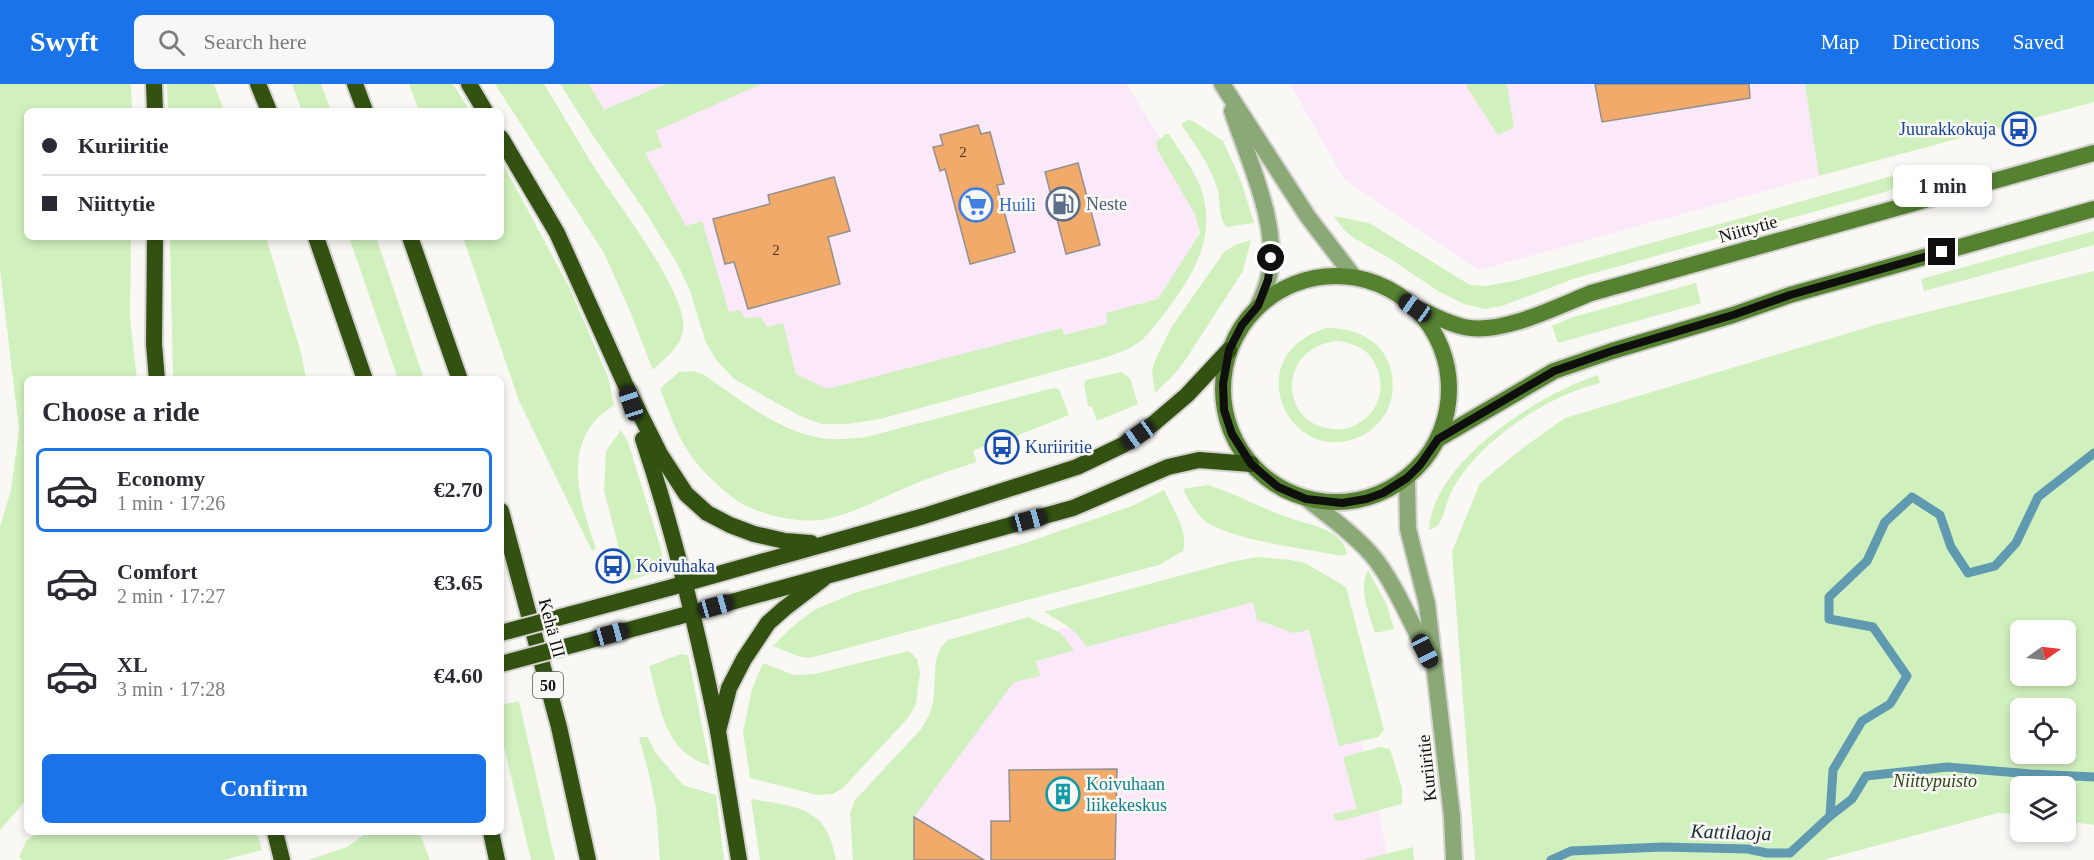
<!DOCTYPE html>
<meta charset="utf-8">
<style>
:root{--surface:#fff;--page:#f7f7f7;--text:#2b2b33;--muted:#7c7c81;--line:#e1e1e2;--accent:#1a73e8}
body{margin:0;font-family:"Times New Roman",serif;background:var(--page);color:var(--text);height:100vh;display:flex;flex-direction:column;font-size:22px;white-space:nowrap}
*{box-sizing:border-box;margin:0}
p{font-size:20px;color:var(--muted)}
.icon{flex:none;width:33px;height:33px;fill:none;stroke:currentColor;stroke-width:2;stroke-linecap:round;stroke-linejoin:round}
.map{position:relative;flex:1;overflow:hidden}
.details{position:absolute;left:24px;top:292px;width:480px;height:459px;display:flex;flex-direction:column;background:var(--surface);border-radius:9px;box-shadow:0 3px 9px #0003}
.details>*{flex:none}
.banner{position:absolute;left:24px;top:24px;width:480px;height:132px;border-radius:9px;box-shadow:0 3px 9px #0003;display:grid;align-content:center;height:132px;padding:0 18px;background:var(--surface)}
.needle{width:39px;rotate:76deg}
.controls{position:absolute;left:2010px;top:536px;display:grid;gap:12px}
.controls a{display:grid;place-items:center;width:66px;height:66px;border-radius:9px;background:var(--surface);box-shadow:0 3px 9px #0003;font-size:30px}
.end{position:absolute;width:27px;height:27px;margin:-14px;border:8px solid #0f0f0e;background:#fff;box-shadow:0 0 0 3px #fff}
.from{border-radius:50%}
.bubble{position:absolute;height:42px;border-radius:9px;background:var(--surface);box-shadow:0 3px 9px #0003;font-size:20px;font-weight:700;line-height:42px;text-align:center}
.car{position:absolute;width:18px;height:36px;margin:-18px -9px;border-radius:8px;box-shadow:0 0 4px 2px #0007;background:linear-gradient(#222 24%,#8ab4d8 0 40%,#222 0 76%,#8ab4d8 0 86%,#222 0)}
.banner b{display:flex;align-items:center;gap:21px;height:57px;font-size:22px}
.banner b+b{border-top:2px solid var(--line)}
.banner i{width:15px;height:15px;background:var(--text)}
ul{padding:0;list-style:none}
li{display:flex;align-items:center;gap:18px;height:84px;margin:0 12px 9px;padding:0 6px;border:3px solid transparent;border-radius:9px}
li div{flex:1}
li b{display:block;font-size:22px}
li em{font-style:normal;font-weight:700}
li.current{border-color:var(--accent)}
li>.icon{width:54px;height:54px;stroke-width:1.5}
h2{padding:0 18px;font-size:27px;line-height:72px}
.button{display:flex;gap:12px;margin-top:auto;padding:12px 18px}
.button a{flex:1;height:69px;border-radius:9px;background:var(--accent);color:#fff;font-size:24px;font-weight:700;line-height:69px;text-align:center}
header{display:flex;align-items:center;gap:36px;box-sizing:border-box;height:84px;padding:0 30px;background:var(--accent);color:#fff}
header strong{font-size:28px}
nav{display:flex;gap:33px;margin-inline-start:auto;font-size:21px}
.search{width:420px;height:54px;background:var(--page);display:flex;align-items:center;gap:15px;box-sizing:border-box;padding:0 21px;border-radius:9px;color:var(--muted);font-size:22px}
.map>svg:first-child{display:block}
.commercial{fill:#fbe8f8}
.green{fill:#d0f1bd;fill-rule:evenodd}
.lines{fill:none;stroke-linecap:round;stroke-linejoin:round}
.stream{stroke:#5f9ab0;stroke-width:9}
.building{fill:#f1aa69;stroke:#93908e;stroke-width:1.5}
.tertiary-casing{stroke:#d4d3d0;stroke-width:20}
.secondary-casing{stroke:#d4d3d0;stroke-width:20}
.trunk-casing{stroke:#d4d3d0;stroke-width:20}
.tertiary{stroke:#8ba976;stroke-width:16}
.secondary{stroke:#568131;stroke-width:16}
.trunk{stroke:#335212;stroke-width:16}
.trunk-bridge-casing{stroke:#d4d3d0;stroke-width:20;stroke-linecap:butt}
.trunk-bridge{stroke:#335212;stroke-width:16}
.route{stroke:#0f0f0e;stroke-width:8}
.labels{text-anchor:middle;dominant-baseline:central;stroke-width:5;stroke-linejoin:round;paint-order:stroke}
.number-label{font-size:15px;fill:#483625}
.shield{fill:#faf8f5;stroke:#565553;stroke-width:1.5}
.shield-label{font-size:16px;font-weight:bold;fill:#0f0f0e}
.transit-label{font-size:18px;fill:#164399;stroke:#faf8f5;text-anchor:start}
.service-label{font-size:18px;fill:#4e5e75;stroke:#faf8f5;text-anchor:start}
.shop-label{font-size:18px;fill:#366cbe;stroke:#faf8f5;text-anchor:start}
.street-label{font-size:18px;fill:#0f0f0e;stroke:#faf8f5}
.park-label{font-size:18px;font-style:italic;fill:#2a4813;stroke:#faf8f5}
.culture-label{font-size:18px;fill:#0d838f;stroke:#faf8f5;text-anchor:start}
.water-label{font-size:20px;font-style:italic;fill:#192e35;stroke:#faf8f5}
</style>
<header>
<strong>Swyft</strong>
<div class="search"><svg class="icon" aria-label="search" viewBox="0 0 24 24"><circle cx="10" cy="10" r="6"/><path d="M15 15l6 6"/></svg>Search here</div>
<nav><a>Map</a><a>Directions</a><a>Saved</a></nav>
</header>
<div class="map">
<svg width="2094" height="776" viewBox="0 0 2094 776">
<rect width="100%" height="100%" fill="#faf8f5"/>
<!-- commercial -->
<g class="commercial">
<polygon points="585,0 1126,0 1187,96 1200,133 1197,153 1149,237 818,325 724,240"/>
<polygon points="1290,0 1805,0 1819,92 1479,186 1344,95"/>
<polygon points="1254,493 1326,529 1375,708 1388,776 889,776 889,729 1018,556"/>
</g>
<!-- green -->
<g class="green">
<polygon points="0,0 131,0 132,27 27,27 27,153 131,153 130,234 137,295 27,296 27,715 0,746 0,443 11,406 19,346 0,185"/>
<polygon points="167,0 214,0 224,27 168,27"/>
<polygon points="292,0 321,0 331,27 302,27"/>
<polygon points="409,0 453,0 470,27 419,27"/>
<path d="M495,0h49c17,28 33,55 50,83 20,32 96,128 89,164 -3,17 -18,27 -30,39l-24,-61 -25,-56z"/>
<path d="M560,0h29l15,26 61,-26h96l-105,47 6,16 -17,6 41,73 16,-5 27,91 11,-2 5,8 16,-1 6,10 16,-4 13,51 31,15 235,-61 2,7 43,-11 -1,-11 52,-14 42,-66 -5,-19 -37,-63 -2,-9 10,-8h3c13,21 30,41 35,65 10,45 -14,80 -39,114 -9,11 -19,26 -32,33 -7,5 -17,7 -25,11l-228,62 -32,5h-27l-21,-8 -66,-37 -17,-18 -11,-18 -16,-52 -12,-26 -32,-52 -56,-82z"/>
<polygon points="1465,0 1507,0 1514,43 1498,51"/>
<polygon points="1805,0 2094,0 2094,18 1819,92"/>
<path d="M1188,36l5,1 30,20 18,40 13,42 -28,4c-8,-11 -5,-24 -8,-36 -7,-25 -23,-46 -37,-67z"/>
<path d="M501,76l68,127 39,90 6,28c-7,6 -16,11 -21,18 -29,39 -10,85 3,126l-4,2 -73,-150 -56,-164h38z"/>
<polygon points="1921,84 1925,92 1885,108 1573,195 1502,222 1485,225 1464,220 1438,207 1389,174 1354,154 1344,146 1334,132 1369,139 1470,201 1486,202 1514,197"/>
<polygon points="2094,147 2094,161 1924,207 1921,195"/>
<polygon points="170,153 266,153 302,272 306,295 173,295"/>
<polygon points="349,153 376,153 424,295 398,295"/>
<polygon points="1251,156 1243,187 1184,278 1170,295 1155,309 1152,286 1156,274 1171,244 1224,168 1235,161"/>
<path d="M2094,187v554l-28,-4v-35h-46v29l-22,-2 -175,47h-348l-23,-308 28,-69 44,-36 41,-29 317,-95zM2020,546h46v45h-46zM2020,624h46v45h-46z"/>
<polygon points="1696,199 1701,219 1558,259 1552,242 1573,233"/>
<path d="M1326,244c40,-1 72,23 66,67 -2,16 -13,31 -27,39 -73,40 -131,-77 -39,-106zM1339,257c10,2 18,4 26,10 18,15 21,45 5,63 -10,10 -22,17 -37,15 -56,-5 -55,-84 6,-88z"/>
<path d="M693,287l10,3c35,24 71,54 113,63 16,4 33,2 50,0l187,-49 6,1 10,26 -60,24 -1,-5 -19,7 1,3 -17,7 4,11c-28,9 -55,18 -81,30 -22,10 -54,26 -77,28 -23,3 -65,-7 -83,-20 -17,-13 -37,-31 -48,-49 -13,-19 -19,-41 -28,-62l19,-17z"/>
<polygon points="1121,288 1130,294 1138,320 1097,337 1092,323 1088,322 1084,300 1086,296"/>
<path d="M1598,291l2,8c-48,11 -107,50 -137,90 -5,7 -11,16 -14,24 -5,13 -6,30 -20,33 3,-68 110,-136 169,-155z"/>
<polygon points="621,346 628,358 661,465 665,486 627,497 604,406 606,367"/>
<path d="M1208,401c29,9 54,24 82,33 13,5 27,7 40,14 8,4 15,12 17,21l-5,3 -11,-2c-31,-6 -104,-15 -127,-34 -9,-9 -16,-20 -21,-31z"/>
<path d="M1164,406c8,17 25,42 19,61l-24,14 -349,93 -13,-2 -24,-10 18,-18 23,-18 40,-17 168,-49 110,-38z"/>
<path d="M1257,473l34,3 14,3 41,24 38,143 -6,7 -39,9 -30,-116 -15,3 -37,-13 -4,-18 -167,45c-9,-18 -25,-25 -42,-35l187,-50z"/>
<path d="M1368,486l19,35 7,24 -19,4c-6,-20 -17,-44 -7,-63z"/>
<path d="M1028,533l33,16 13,17 -38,11 4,15 -26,6 -100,135v43h-61l-3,-47 5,-13 67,-72c5,-9 9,-16 11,-26 4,-19 -3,-49 15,-62z"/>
<polygon points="909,567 917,575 920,589 916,620 908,634 843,704 833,710 817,711 750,694 743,648 752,605 763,579 794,591 814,590"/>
<path d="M681,570l7,1 22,111c-47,-15 -49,-58 -61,-100z"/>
<polygon points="519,617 555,776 531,776 501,650 501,621"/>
<polygon points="639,653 648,653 655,668 683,701 716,711 724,776 660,776 656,724 649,690"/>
<polygon points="1380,663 1390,665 1402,704 1402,720 1339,737 1335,736 1333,730 1357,725 1343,673"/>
<path d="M751,715c46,8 76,7 85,61h-76z"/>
<polygon points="419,748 430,776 308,776 347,763 367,749"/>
<polygon points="37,749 257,749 262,766 224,776 23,776 19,773 26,757"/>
<polygon points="1413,763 1414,776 1363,776"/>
</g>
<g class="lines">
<!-- stream -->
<g class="stream">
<polyline points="1830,732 1833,686 1862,637 1890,620 1907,592 1873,543 1829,535 1829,513 1867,477 1885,438 1912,413 1940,431 1951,463 1968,489 1995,482 2016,459 2038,413 2094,369"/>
<polyline points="1551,776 1571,767 1662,763 1748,765 1767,769 1790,769 1830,732 1852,715 1866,692 1947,683 2031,690 2094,693"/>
</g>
</g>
<!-- building -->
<g class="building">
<polygon points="1595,0 1749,0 1750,14 1602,38"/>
<polygon points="978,41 981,50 990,48 1004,100 997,101 1015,168 970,180 945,85 940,87 933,63 943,61 940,51"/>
<polygon points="1078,79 1100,161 1066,170 1045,88"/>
<polygon points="834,93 850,147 828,153 840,200 748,225 734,178 725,180 713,135 770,120 768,111"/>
<polygon points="1117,685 1115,776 991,776 991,737 1010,737 1009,686"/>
<polygon points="914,733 984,776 914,776"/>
</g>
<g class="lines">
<defs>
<g id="tertiary">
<polyline points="1222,0 1308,133 1354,193"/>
<path d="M1232,27c16,48 50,119 36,169 -2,9 -6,17 -10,26"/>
<polyline points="1407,394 1408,445 1427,520 1452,732 1454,776"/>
<path d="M1307,415c22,17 45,34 64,55 22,25 43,75 59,106"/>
</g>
<g id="secondary">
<circle cx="1336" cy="305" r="113"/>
<path d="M1416,224c15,6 32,16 48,19 38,8 92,-20 127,-34l503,-140"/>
<polyline points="1438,355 1554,287 1612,267 1733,231 1790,211 2094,125"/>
</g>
<g id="trunk">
<polyline points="154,0 155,27"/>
<polyline points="258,0 269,27"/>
<polyline points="355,0 365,27"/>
<polyline points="469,0 485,27"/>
<polyline points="501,54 557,149 625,300 660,370 686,410 707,429 730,441 754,450 785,457 811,459"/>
<polyline points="155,153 154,260 157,296"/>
<polyline points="316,153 365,296"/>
<polyline points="410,153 460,296"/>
<path d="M643,355c32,96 55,193 75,292"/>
<polyline points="501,427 559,643 588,776"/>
<polyline points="669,504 924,432 1077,383 1123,361 1153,340 1187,311 1229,266"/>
<polyline points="677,533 1073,424 1168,383 1199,376 1251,380"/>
<polyline points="275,748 282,776"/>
<polyline points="491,748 497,776"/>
<polyline points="739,776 718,647 729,604 744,575 768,539 785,524 823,495"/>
</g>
</defs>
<!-- tertiary casing -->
<use href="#tertiary" class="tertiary-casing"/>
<!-- secondary casing -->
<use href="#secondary" class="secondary-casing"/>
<!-- trunk casing -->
<use href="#trunk" class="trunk-casing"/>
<!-- tertiary -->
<use href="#tertiary" class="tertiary"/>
<!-- secondary -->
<use href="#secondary" class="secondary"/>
<!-- trunk -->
<use href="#trunk" class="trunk"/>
<defs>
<g id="trunk-bridge">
<polyline points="501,549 669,504"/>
<polyline points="501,580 677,533"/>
</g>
</defs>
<!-- trunk-bridge casing -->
<use href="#trunk-bridge" class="trunk-bridge-casing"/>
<!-- trunk-bridge -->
<use href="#trunk-bridge" class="trunk-bridge"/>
</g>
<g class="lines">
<!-- route -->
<polyline class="route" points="1271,174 1268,196 1258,222 1242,241 1229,266 1223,300 1224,326 1232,350 1251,380 1278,403 1306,415 1342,419 1366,415 1383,409 1407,394 1420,381 1438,355 1554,287 1612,267 1733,231 1790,211 1942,168"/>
</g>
<!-- icons -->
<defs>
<symbol id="bus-ring" viewBox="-11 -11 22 22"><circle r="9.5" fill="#faf8f5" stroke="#1a4fb4" stroke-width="1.5"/><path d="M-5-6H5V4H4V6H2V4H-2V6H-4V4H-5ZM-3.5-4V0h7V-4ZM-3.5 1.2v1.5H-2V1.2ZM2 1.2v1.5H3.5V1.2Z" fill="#1a4fb4"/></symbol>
<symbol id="fuel-ring" viewBox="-11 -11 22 22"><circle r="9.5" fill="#faf8f5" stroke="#5c6f8a" stroke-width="1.5"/><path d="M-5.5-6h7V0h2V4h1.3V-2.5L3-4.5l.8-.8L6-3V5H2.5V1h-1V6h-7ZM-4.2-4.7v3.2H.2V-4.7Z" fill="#5c6f8a"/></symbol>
<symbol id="supermarket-ring" viewBox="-11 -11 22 22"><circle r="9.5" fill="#faf8f5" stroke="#3f7fe0" stroke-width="1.5"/><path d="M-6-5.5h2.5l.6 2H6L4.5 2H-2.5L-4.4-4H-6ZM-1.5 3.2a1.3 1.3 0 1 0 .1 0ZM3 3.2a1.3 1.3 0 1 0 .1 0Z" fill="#3f7fe0"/></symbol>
<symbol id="building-ring" viewBox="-11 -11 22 22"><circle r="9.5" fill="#faf8f5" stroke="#0f9aa8" stroke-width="1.5"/><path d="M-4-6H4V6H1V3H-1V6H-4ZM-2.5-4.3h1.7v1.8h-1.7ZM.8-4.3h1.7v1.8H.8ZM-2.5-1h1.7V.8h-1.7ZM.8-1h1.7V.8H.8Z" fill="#0f9aa8"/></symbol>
</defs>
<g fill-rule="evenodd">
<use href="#bus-ring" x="2000" y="26" width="38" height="38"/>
<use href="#fuel-ring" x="1044" y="101" width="38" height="38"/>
<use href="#supermarket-ring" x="957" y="102" width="38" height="38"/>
<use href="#bus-ring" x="983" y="344" width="38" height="38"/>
<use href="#bus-ring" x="594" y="463" width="38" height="38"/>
<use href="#building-ring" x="1044" y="691" width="38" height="38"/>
</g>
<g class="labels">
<!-- number labels -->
<g class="number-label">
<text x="963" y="68">2</text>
<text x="776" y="166">2</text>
</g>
<!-- shield labels -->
<rect class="shield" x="533" y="588" width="30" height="26" rx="4.5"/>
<g class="shield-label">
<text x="548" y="601">50</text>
</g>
<!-- transit labels -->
<g class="transit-label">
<text x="1996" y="45" text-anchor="end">Juurakkokuja</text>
<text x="1025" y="363">Kuriiritie</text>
<text x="636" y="482">Koivuhaka</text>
</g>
<!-- service labels -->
<g class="service-label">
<text x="1086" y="120">Neste</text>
</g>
<!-- shop labels -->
<g class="shop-label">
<text x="999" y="121">Huili</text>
</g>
<!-- street labels -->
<g class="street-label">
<text transform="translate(1748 145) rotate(-16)">Niittytie</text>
<text transform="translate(552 544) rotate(75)">Kehä III</text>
<text transform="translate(1427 684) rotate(-96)">Kuriiritie</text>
</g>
<!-- park labels -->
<g class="park-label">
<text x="1935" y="697">Niittypuisto</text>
</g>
<!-- culture labels -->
<g class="culture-label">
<text x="1086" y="700">Koivuhaan<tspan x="1086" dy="21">liikekeskus</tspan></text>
</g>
<!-- water labels -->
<g class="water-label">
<text transform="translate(1731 748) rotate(2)">Kattilaoja</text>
</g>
</g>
</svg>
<div class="controls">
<a><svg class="needle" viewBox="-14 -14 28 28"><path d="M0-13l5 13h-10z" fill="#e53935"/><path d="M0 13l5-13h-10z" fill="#7c7c81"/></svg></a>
<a><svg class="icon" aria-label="locate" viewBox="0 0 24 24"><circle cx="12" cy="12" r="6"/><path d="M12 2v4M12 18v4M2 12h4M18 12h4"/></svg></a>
<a><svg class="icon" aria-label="layers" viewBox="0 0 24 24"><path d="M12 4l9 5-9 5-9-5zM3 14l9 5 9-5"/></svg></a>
</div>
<i class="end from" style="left:1271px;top:174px"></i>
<i class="end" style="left:1942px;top:168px"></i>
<div class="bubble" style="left:1893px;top:81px;width:99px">1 min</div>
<i class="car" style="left:1415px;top:224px;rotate:305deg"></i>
<i class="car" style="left:631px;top:319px;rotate:342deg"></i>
<i class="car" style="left:1138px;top:351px;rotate:235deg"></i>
<i class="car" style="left:1029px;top:436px;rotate:75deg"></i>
<i class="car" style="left:716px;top:522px;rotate:74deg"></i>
<i class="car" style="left:611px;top:550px;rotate:75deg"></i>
<i class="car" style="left:1425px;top:567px;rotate:153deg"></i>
<div class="banner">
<b><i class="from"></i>Kuriiritie</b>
<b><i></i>Niittytie</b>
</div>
<section class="details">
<h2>Choose a ride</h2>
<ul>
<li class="current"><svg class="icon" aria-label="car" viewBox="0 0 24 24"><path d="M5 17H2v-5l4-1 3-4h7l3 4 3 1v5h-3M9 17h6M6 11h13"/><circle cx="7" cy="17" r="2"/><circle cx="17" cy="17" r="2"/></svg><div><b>Economy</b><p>1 min · 17:26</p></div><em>€2.70</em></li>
<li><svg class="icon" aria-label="car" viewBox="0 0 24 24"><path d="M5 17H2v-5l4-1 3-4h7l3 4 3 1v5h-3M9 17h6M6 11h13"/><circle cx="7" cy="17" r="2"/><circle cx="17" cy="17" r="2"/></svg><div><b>Comfort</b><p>2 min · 17:27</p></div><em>€3.65</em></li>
<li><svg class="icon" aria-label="car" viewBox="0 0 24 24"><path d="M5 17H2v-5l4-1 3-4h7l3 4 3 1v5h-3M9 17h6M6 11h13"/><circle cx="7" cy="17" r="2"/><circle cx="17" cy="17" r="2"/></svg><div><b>XL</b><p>3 min · 17:28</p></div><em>€4.60</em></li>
</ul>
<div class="button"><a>Confirm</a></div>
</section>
</div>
